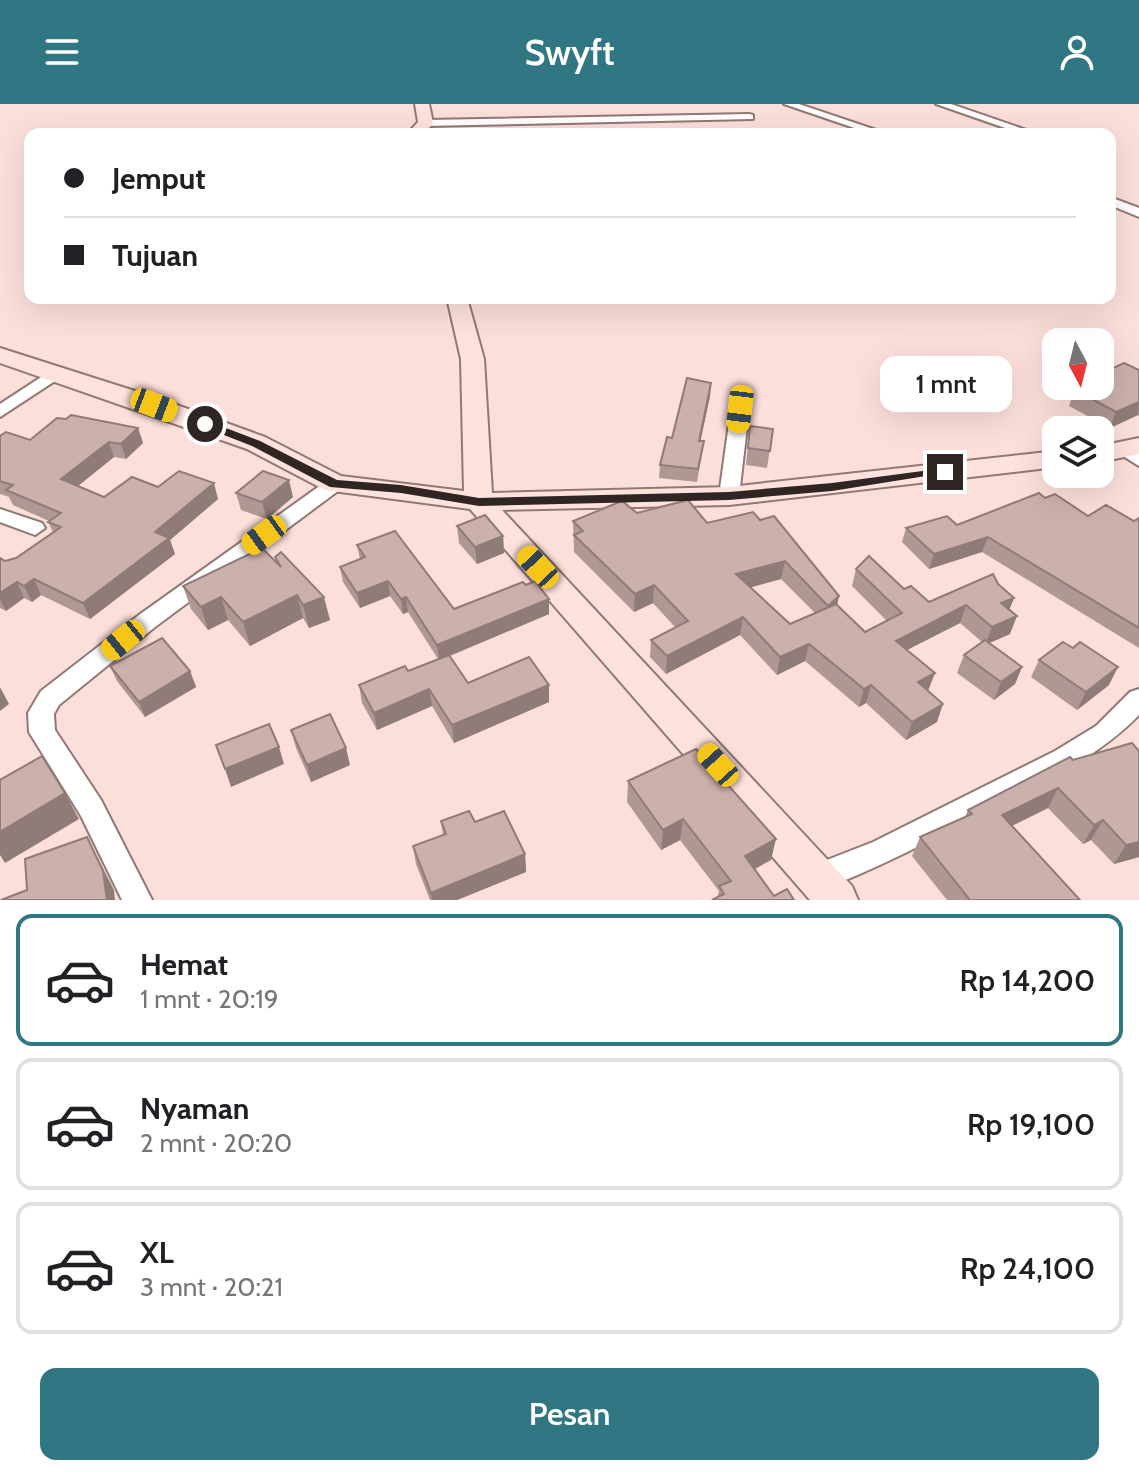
<!DOCTYPE html>
<html lang="id">
<meta charset="utf-8">
<style>
:root{--surface:#fff;--page:#f2f2f2;--text:#202124;--muted:#757577;--line:#e0e0e0;--accent:#307783}
body{margin:0;font-family:Cabin,sans-serif;background:var(--page);color:var(--text);height:100vh;display:flex;flex-direction:column;font-size:30px;white-space:nowrap}
*{box-sizing:border-box;margin:0}
p{font-size:26px;color:var(--muted)}
.icon{flex:none;width:44px;height:44px;fill:none;stroke:currentColor;stroke-width:2;stroke-linecap:round;stroke-linejoin:round}
.map{position:relative;height:796px;overflow:hidden}
.side{display:flex;flex-direction:column;background:var(--surface);flex:1}
.side>*{flex:none}
.banner{position:absolute;left:24px;top:24px;width:1092px;height:176px;border-radius:16px;box-shadow:0 8px 32px #0002;display:grid;align-content:center;height:176px;padding:0 40px;background:var(--surface)}
.needle{width:52px;rotate:173deg}
.buttons{position:absolute;left:1042px;top:224px;display:grid;gap:16px}
.buttons a{display:grid;place-items:center;width:72px;height:72px;border-radius:16px;background:var(--surface);box-shadow:0 8px 32px #0002;font-size:40px}
.end{position:absolute;width:36px;height:36px;margin:-18px;border:10px solid #2f2523;background:#fff;box-shadow:0 0 0 4px #fff}
.from{border-radius:50%}
.bubble{position:absolute;height:56px;border-radius:16px;background:var(--surface);box-shadow:0 8px 32px #0002;font-size:26px;font-weight:600;line-height:56px;text-align:center}
.car{position:absolute;width:24px;height:48px;margin:-24px -12px;border-radius:10px;box-shadow:0 0 6px 2px #0007;background:linear-gradient(#f5c518 24%,#345 0 40%,#f5c518 0 76%,#345 0 86%,#f5c518 0)}
.banner b{display:flex;align-items:center;gap:28px;height:76px;font-size:30px}
.banner b+b{border-top:2px solid var(--line)}
.banner i{width:20px;height:20px;background:var(--text)}
ul{padding:14px 0 0;list-style:none}
li{display:flex;align-items:center;gap:24px;height:132px;margin:0 16px 12px;padding:0 24px;border:4px solid var(--line);border-radius:16px}
li div{flex:1}
li b{display:block;font-size:30px}
li em{font-style:normal;font-weight:600}
li.current{border-color:var(--accent)}
li>.icon{width:72px;height:72px;stroke-width:1.5}
.primary-button{display:flex;gap:16px;margin-top:auto;padding:16px 40px}
.primary-button a{flex:1;height:92px;border-radius:16px;background:var(--accent);color:#fff;font-size:32px;font-weight:600;line-height:92px;text-align:center}
header{display:flex;justify-content:space-between;align-items:center;height:104px;padding:0 40px;background:var(--accent);color:#fff;font-size:36px;font-weight:600}
.map>svg:first-child{display:block}
.lines{fill:none;stroke-linecap:round;stroke-linejoin:round}
.street-casing{stroke:#927873;stroke-width:4}
.secondary-casing{stroke:#927873;stroke-width:4}
.street{fill:#fff;fill-rule:evenodd}
.secondary{fill:#fee2dd;fill-rule:evenodd}
.wall{fill:#af9793;fill-rule:evenodd}
.shaded-wall{fill:#8f7b78}
.building{fill:#ccb0ab;stroke:#8f7b78;stroke-width:2}
.route{fill:#2f2523}
</style>
<header><svg class="icon" aria-label="menu" viewBox="0 0 24 24"><path d="M4 6h16M4 12h16M4 18h16"/></svg>Swyft<svg class="icon" aria-label="person" viewBox="0 0 24 24"><circle cx="12" cy="8" r="4"/><path d="M4 21q1-7 8-7t8 7"/></svg></header>
<div class="map">
<svg width="1139" height="796" viewBox="0 0 1139 796">
<rect width="100%" height="100%" fill="#fcdfda"/>
<g class="lines">
<defs>
<g id="street">
<polygon points="784,0 799,0 888,30 872,30"/>
<polygon points="936,0 951,0 1038,30 1022,30"/>
<polygon points="749,10 753,11 753,15 426,22 421,19 426,16"/>
<polygon points="1110,93 1139,104 1139,113 1110,101"/>
<polygon points="55,264 63,269 61,273 0,313 0,300"/>
<polygon points="740,300 749,305 739,392 729,398 719,392 731,305"/>
<polygon points="1124,341 1139,348 1139,362 1115,347"/>
<polygon points="335,374 342,376 345,380 342,384 155,523 59,601 54,610 55,626 101,696 152,796 122,796 81,712 29,628 28,609 41,587 139,511 328,376"/>
<polygon points="0,405 42,419 45,424 35,431 0,418"/>
<path d="M1139,585v26c-42,43 -95,67 -149,95 -56,29 -112,58 -171,81l-10,-4 -5,-10 5,-10 64,-25 182,-91 41,-25 34,-34z"/>
</g>
<g id="secondary">
<polygon points="415,0 429,0 433,19 424,30 407,30 418,18"/>
<polygon points="447,194 467,194 484,255 492,389 729,383 1056,347 1056,363 729,401 502,406 852,782 858,796 810,796 470,405 325,386 247,345 0,259 0,244 163,296 265,333 341,372 464,387 461,255"/>
<polygon points="1139,334 1139,350 1100,358 1100,342"/>
</g>
</defs>
<!-- street casing -->
<use href="#street" class="street-casing"/>
<!-- secondary casing -->
<use href="#secondary" class="secondary-casing"/>
<!-- street -->
<use href="#street" class="street"/>
<!-- secondary -->
<use href="#secondary" class="secondary"/>
</g>
<!-- wall -->
<g class="wall">
<polygon points="1139,266 1139,312 1138,311 1110,324 1069,302 1076,282 1100,282"/>
<polygon points="711,279 710,292 700,337 702,350 697,378 659,374 660,361 672,334"/>
<polygon points="750,322 773,325 767,364 746,361"/>
<polygon points="138,324 143,339 126,355 114,353 77,382 104,393 158,383 218,395 170,436 175,450 90,515 41,491 32,498 24,494 6,507 0,504 0,454 5,457 16,454 53,428 48,418 49,417 13,401 9,393 0,390 0,332 30,336"/>
<polygon points="236,389 293,393 267,415 241,406"/>
<polygon points="1045,394 1088,412 1134,417 1139,414 1139,544 982,448 929,465 902,438 906,424 957,421"/>
<path d="M637,409l70,10 53,-3 79,76 -2,9 28,27 22,-11 -35,-35 4,-17 48,20 25,13 69,-18 16,14 -5,12 1,24 -21,9 33,24 -7,17 -21,16 -37,-27 7,-18 18,-13 -22,-19 -53,27 21,41 9,31 -31,18 -40,-37 -7,4 -54,-46 -28,14 -37,-40 -74,39 -16,-17 1,-17 24,-13 -22,-24 -19,9 -60,-60 -1,-31zM781,475l34,34 -25,11 -40,-37z"/>
<polygon points="457,422 503,432 504,449 477,460 459,439"/>
<polygon points="357,441 454,505 549,510 450,552 468,579 549,581 549,598 454,639 432,602 377,626 362,599 359,581 408,567 438,555 408,508 403,510 390,492 360,504 343,478 340,463 360,455"/>
<polygon points="275,453 330,516 309,524 303,514 250,542 228,516 208,526 191,505 183,482 276,459"/>
<polygon points="1039,556 1109,581 1077,606 1031,573"/>
<polygon points="110,562 190,567 196,583 145,613 117,577"/>
<polygon points="291,626 350,661 311,678 296,644"/>
<polygon points="1139,647 1139,753 1114,760 1091,736 1083,740 1048,704 1012,722 1080,796 947,796 912,752 920,733 965,713 968,706 1073,656"/>
<polygon points="628,677 771,756 755,765 774,792 794,796 717,794 719,787 680,736 661,746 627,698"/>
<polygon points="441,717 475,718 525,750 526,768 457,796 430,796 416,760 413,742 443,731"/>
</g>
<!-- shaded-wall -->
<g class="shaded-wall">
<polygon points="711,279 710,292 698,349 699,337"/>
<polygon points="1139,298 1138,311 1110,324 1116,308"/>
<polygon points="138,324 143,339 126,355 121,340"/>
<polygon points="109,338 114,353 67,391 61,375"/>
<polygon points="289,376 293,393 267,415 262,398"/>
<polygon points="214,379 218,395 170,436 175,450 90,515 83,499 155,428"/>
<polygon points="503,432 504,449 477,460 475,443"/>
<polygon points="988,433 982,448 929,465 934,450"/>
<polygon points="785,457 781,475 734,488 736,470"/>
<polygon points="34,475 41,491 32,498 24,482"/>
<polygon points="388,477 390,492 360,504 357,489"/>
<polygon points="17,478 24,494 6,507 0,495 0,489"/>
<polygon points="654,481 653,499 634,508 635,490"/>
<polygon points="297,491 303,514 250,542 243,518"/>
<polygon points="839,492 835,510 828,502"/>
<polygon points="221,493 228,516 208,526 201,503"/>
<polygon points="324,493 330,516 309,524 303,501"/>
<polygon points="406,493 408,508 403,510 401,495"/>
<polygon points="1014,494 1007,511 1001,499"/>
<polygon points="549,495 549,510 439,556 437,541"/>
<polygon points="966,501 960,519 891,554 896,537"/>
<polygon points="1017,512 1010,530 985,541 992,523"/>
<polygon points="743,513 740,531 666,570 667,552"/>
<polygon points="809,540 805,557 777,571 780,553"/>
<polygon points="1022,563 1015,580 994,596 1001,578"/>
<polygon points="1118,563 1109,581 1077,606 1086,588"/>
<polygon points="190,567 196,583 145,613 139,598"/>
<polygon points="935,569 928,587 918,578"/>
<polygon points="549,581 549,598 454,639 452,621"/>
<polygon points="871,581 866,599 859,603 864,585"/>
<polygon points="0,583 9,600 0,607"/>
<polygon points="429,585 432,602 377,626 374,609"/>
<polygon points="943,600 937,618 906,636 912,618"/>
<polygon points="279,643 284,660 231,683 225,665"/>
<polygon points="346,644 350,661 311,678 307,661"/>
<polygon points="1058,684 1048,704 993,731 1002,711"/>
<polygon points="65,689 79,715 5,759 0,751 0,728"/>
<polygon points="683,715 680,736 661,746 663,726"/>
<polygon points="1103,716 1091,736 1083,740 1094,721"/>
<polygon points="87,733 114,786 115,796 107,796"/>
<polygon points="776,735 771,756 741,772 745,752"/>
<polygon points="1139,738 1139,753 1114,760 1126,741"/>
<polygon points="525,750 526,768 457,796 432,796 431,789"/>
</g>
<!-- building -->
<g class="building">
<polygon points="1124,259 1139,266 1139,298 1116,308 1075,286 1082,283 1079,282 1100,282 1100,270"/>
<polygon points="687,274 711,279 699,337 704,337 698,365 660,361 667,333 672,334"/>
<polygon points="71,311 138,324 121,340 109,338 61,375 104,393 132,373 158,383 179,367 214,379 155,428 169,434 83,499 34,475 24,482 17,478 0,489 0,454 5,457 16,454 61,423 48,418 61,409 6,386 13,381 0,377 0,332 6,328 30,336 57,314 66,315"/>
<polygon points="750,322 773,325 770,347 748,344"/>
<polygon points="263,367 289,376 262,398 236,389"/>
<polygon points="1039,389 1045,394 1055,390 1088,412 1106,401 1134,417 1139,414 1139,524 988,433 934,450 906,424 947,412 957,421"/>
<polygon points="688,396 707,419 753,408 760,416 774,412 839,492 828,502 785,457 736,470 790,520 836,500 865,528 902,509 856,465 869,452 904,485 911,482 929,498 993,470 998,480 1014,494 1001,499 1017,512 992,523 966,501 896,537 935,569 918,578 943,600 912,618 871,581 864,585 809,540 780,553 743,513 667,552 651,536 688,517 654,481 635,490 574,431 583,427 573,417 622,397 637,409"/>
<polygon points="485,411 503,432 475,443 457,422"/>
<polygon points="395,427 454,505 523,478 526,481 535,477 549,495 437,541 406,493 401,495 388,477 357,489 340,463 365,453 357,441"/>
<polygon points="262,444 281,463 275,453 281,448 324,493 303,501 297,491 243,518 221,493 201,503 183,482"/>
<polygon points="162,534 190,567 139,598 110,562"/>
<polygon points="985,536 1022,563 1001,578 964,551"/>
<polygon points="1063,538 1073,544 1080,538 1118,563 1086,588 1039,556"/>
<polygon points="449,551 468,579 529,553 549,581 452,621 429,585 374,609 359,581 405,562 408,567"/>
<polygon points="330,610 346,644 307,661 291,626"/>
<polygon points="269,620 279,643 225,665 216,641"/>
<polygon points="1132,639 1139,647 1139,738 1126,741 1103,716 1094,721 1058,684 1002,711 1080,796 970,796 920,733 972,710 968,706 1070,653 1073,656"/>
<polygon points="696,645 776,735 745,752 774,792 787,785 794,796 712,796 724,790 719,782 731,777 683,715 663,726 628,677"/>
<polygon points="42,652 65,689 0,728 0,676"/>
<polygon points="469,707 475,718 504,707 525,750 431,789 413,742 446,730 441,717"/>
<polygon points="87,733 103,767 107,796 1,796 27,786 25,755"/>
</g>
<!-- route -->
<polygon class="route" points="205,316 260,337 337,376 401,381 479,394 729,388 832,379 945,364 951,368 832,387 729,396 479,402 401,389 330,383 252,342 201,322 201,318"/>
</svg>
<div class="buttons">
<a><svg class="needle" viewBox="-14 -14 28 28"><path d="M0-13l5 13h-10z" fill="#e53935"/><path d="M0 13l5-13h-10z" fill="#757577"/></svg></a>
<a><svg class="icon" aria-label="layers" viewBox="0 0 24 24"><path d="M12 4l9 5-9 5-9-5zM3 14l9 5 9-5"/></svg></a>
</div>
<i class="end from" style="left:205px;top:320px"></i>
<i class="end" style="left:945px;top:368px"></i>
<div class="bubble" style="left:880px;top:252px;width:132px">1 mnt</div>
<i class="car" style="left:154px;top:301px;rotate:111deg"></i>
<i class="car" style="left:740px;top:305px;rotate:187deg"></i>
<i class="car" style="left:264px;top:431px;rotate:234deg"></i>
<i class="car" style="left:538px;top:463px;rotate:317deg"></i>
<i class="car" style="left:123px;top:536px;rotate:231deg"></i>
<i class="car" style="left:718px;top:661px;rotate:318deg"></i>
<div class="banner">
<b><i class="from"></i>Jemput</b>
<b><i></i>Tujuan</b>
</div>
</div>
<section class="side">
<ul>
<li class="current"><svg class="icon" aria-label="car" viewBox="0 0 24 24"><path d="M5 17H2v-5l4-1 3-4h7l3 4 3 1v5h-3M9 17h6M6 11h13"/><circle cx="7" cy="17" r="2"/><circle cx="17" cy="17" r="2"/></svg><div><b>Hemat</b><p>1 mnt · 20:19</p></div><em>Rp 14,200</em></li>
<li><svg class="icon" aria-label="car" viewBox="0 0 24 24"><path d="M5 17H2v-5l4-1 3-4h7l3 4 3 1v5h-3M9 17h6M6 11h13"/><circle cx="7" cy="17" r="2"/><circle cx="17" cy="17" r="2"/></svg><div><b>Nyaman</b><p>2 mnt · 20:20</p></div><em>Rp 19,100</em></li>
<li><svg class="icon" aria-label="car" viewBox="0 0 24 24"><path d="M5 17H2v-5l4-1 3-4h7l3 4 3 1v5h-3M9 17h6M6 11h13"/><circle cx="7" cy="17" r="2"/><circle cx="17" cy="17" r="2"/></svg><div><b>XL</b><p>3 mnt · 20:21</p></div><em>Rp 24,100</em></li>
</ul>
<div class="primary-button"><a>Pesan</a></div>
</section>
